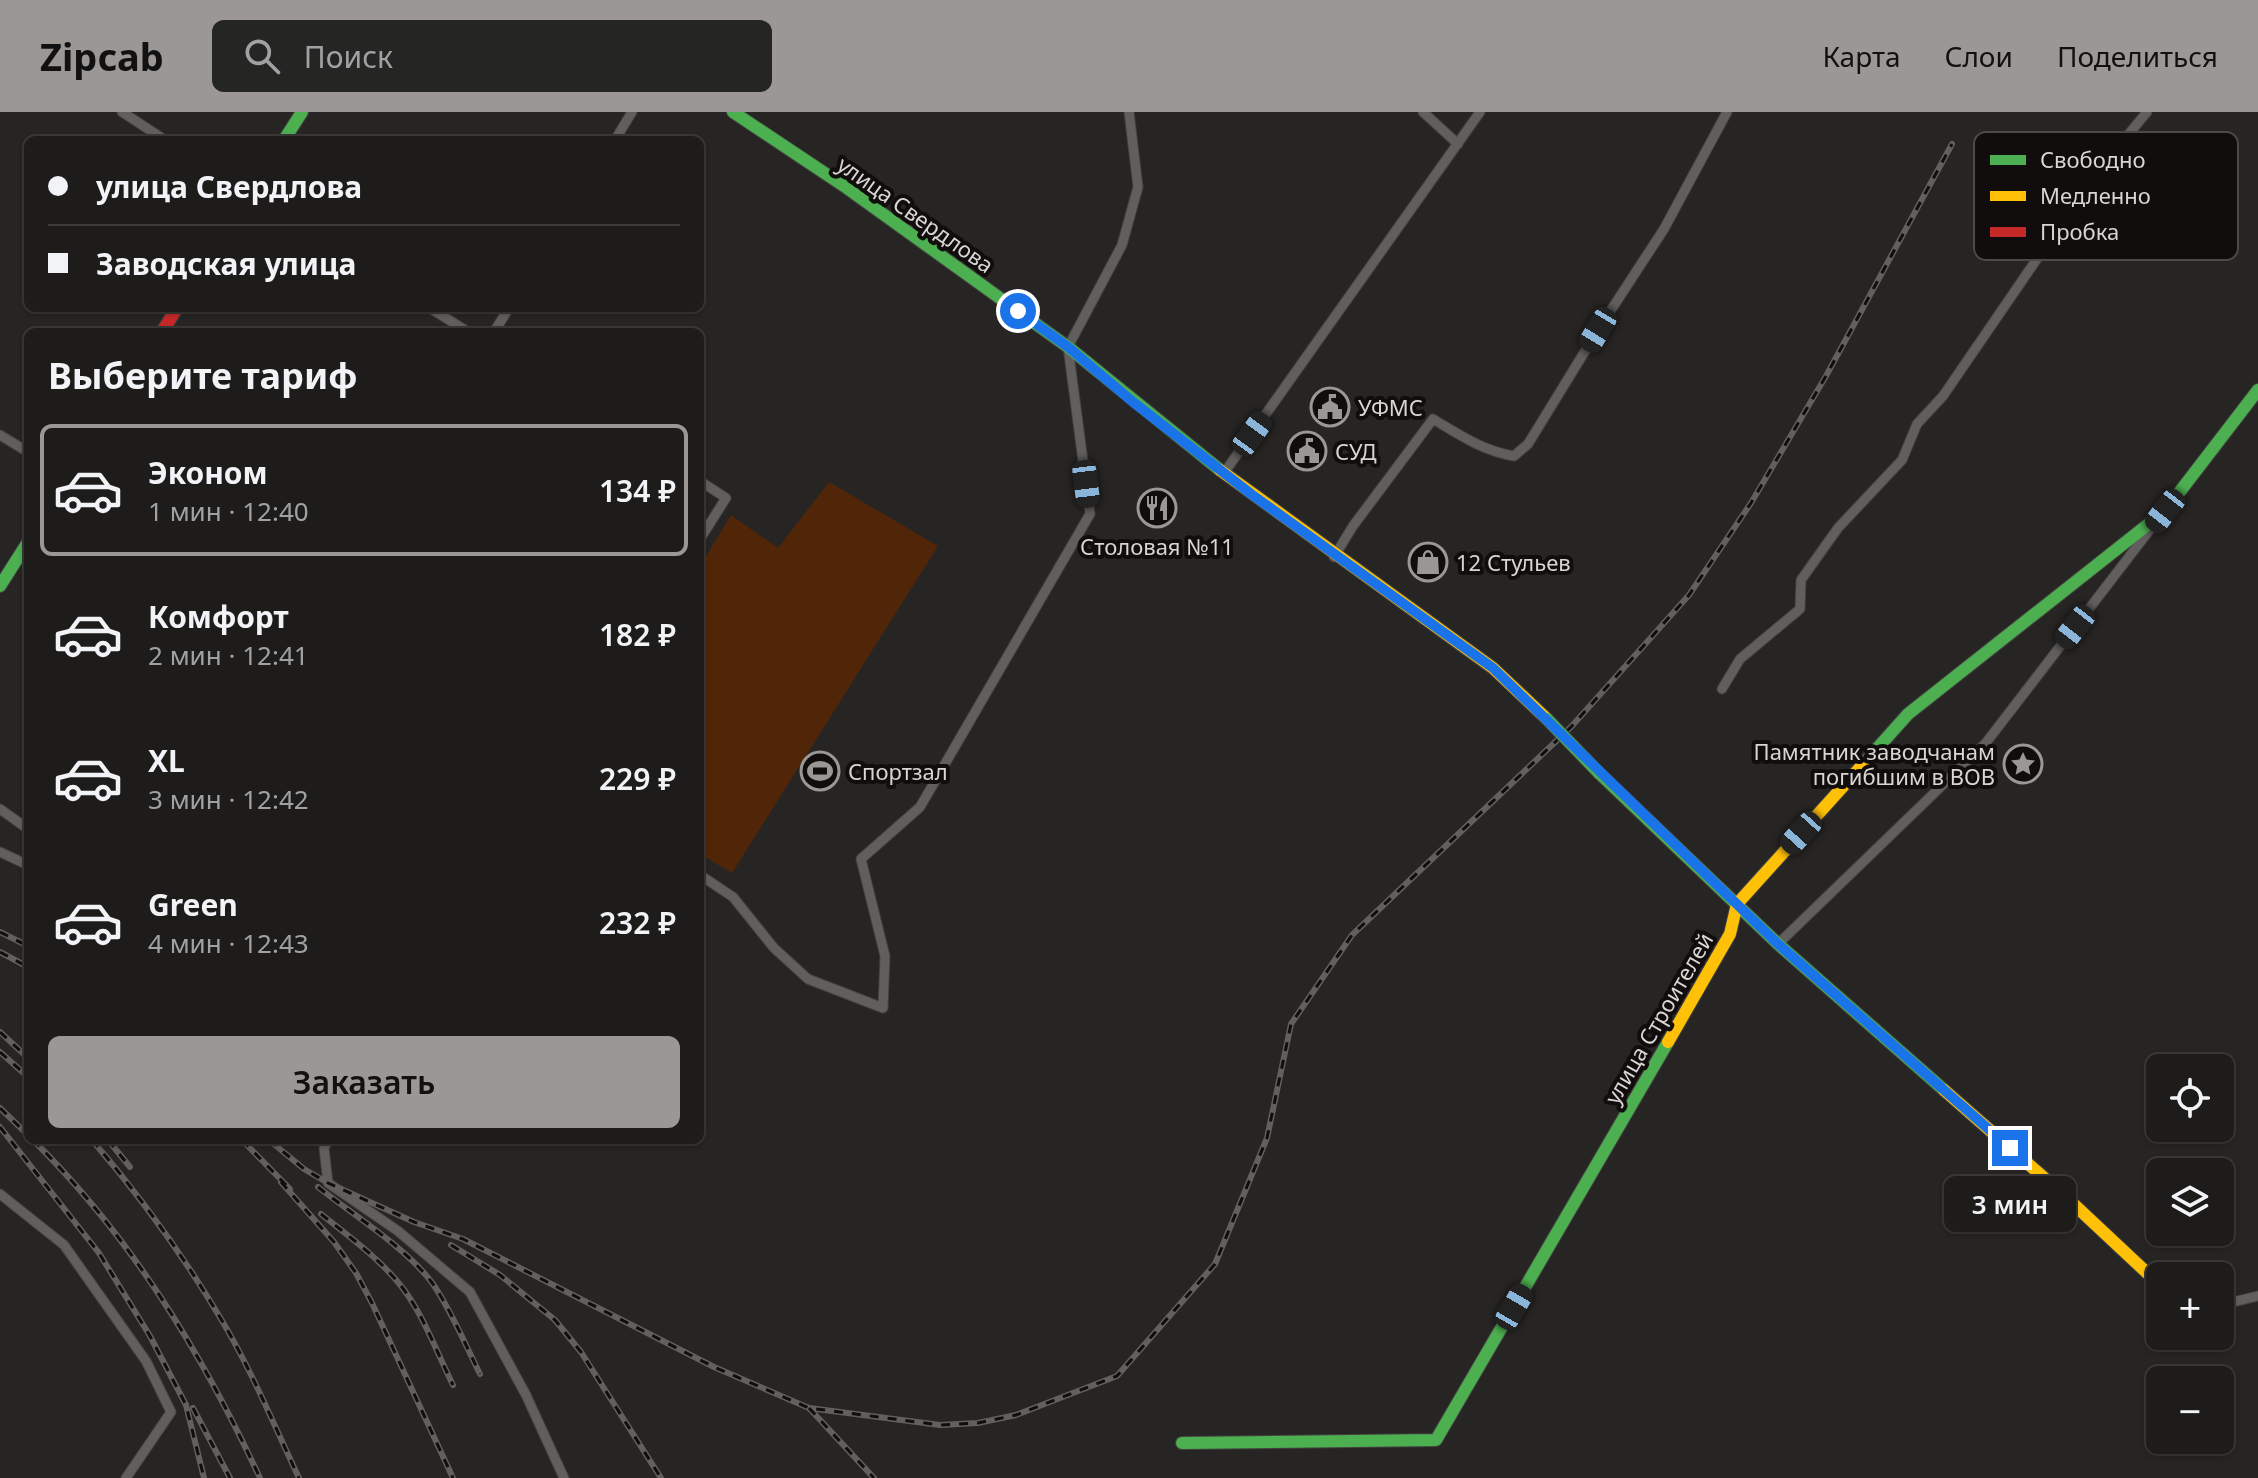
<!DOCTYPE html>
<html lang="ru">
<meta charset="utf-8">
<style>
:root{--surface:#1d1c1a;--page:#252523;--text:#f1f3f6;--muted:#a0a1a2;--line:#3b3a39;--accent:#9a9795}
body{margin:0;font-family:"Noto Sans",sans-serif;background:var(--page);color:var(--text);height:100vh;display:flex;flex-direction:column;font-size:30px;white-space:nowrap}
*{box-sizing:border-box;margin:0}
p{font-size:26px;color:var(--muted)}
.icon{flex:none;width:44px;height:44px;fill:none;stroke:currentColor;stroke-width:2;stroke-linecap:round;stroke-linejoin:round}
.map{position:relative;flex:1;overflow:hidden}
.panel{position:absolute;left:24px;top:216px;width:680px;height:816px;display:flex;flex-direction:column;background:var(--surface);border-radius:12px;box-shadow:0 2px 6px #0004,0 0 0 2px var(--line)}
.panel>*{flex:none}
.hud{position:absolute;left:24px;top:24px;width:680px;height:176px;border-radius:12px;box-shadow:0 2px 6px #0004,0 0 0 2px var(--line);display:grid;align-content:center;height:176px;padding:0 24px;background:var(--surface)}
.tools{position:absolute;left:2146px;top:942px;display:grid;gap:16px}
.tools a{display:grid;place-items:center;width:88px;height:88px;border-radius:12px;background:var(--surface);box-shadow:0 2px 6px #0004,0 0 0 2px var(--line);font-size:40px}
.end{position:absolute;width:36px;height:36px;margin:-18px;border:10px solid #1a73e8;background:#fff;box-shadow:0 0 0 4px #fff}
.from{border-radius:50%}
.bubble{position:absolute;height:56px;border-radius:12px;background:var(--surface);box-shadow:0 2px 6px #0004,0 0 0 2px var(--line);font-size:26px;font-weight:600;line-height:56px;text-align:center}
.car{position:absolute;width:24px;height:48px;margin:-24px -12px;border-radius:10px;box-shadow:0 0 6px 2px #0007;background:linear-gradient(#222 24%,#8ab4d8 0 40%,#222 0 76%,#8ab4d8 0 86%,#222 0)}
.hud b{display:flex;align-items:center;gap:28px;height:76px;font-size:30px}
.hud b+b{border-top:2px solid var(--line)}
.hud i{width:20px;height:20px;background:var(--text)}
ul{padding:0;list-style:none}
li{display:flex;align-items:center;gap:24px;height:132px;margin:0 16px 12px;padding:0 8px;border:4px solid transparent;border-radius:12px}
li div{flex:1}
li b{display:block;font-size:30px}
li em{font-style:normal;font-weight:600}
li.current{border-color:var(--accent)}
li>.icon{width:72px;height:72px;stroke-width:1.5}
h2{padding:0 24px;font-size:36px;line-height:96px}
.cta{display:flex;gap:16px;margin-top:auto;padding:16px 24px}
.cta a{flex:1;height:92px;border-radius:12px;background:var(--accent);color:#111;font-size:32px;font-weight:600;line-height:92px;text-align:center}
header{display:flex;align-items:center;gap:48px;box-sizing:border-box;height:112px;padding:0 40px;background:var(--accent);color:#111}
header strong{font-size:38px}
nav{display:flex;gap:44px;margin-inline-start:auto;font-size:28px}
.search{width:560px;height:72px;background:var(--page);display:flex;align-items:center;gap:20px;box-sizing:border-box;padding:0 28px;border-radius:12px;color:var(--muted);font-size:30px}
.map>svg:first-child{display:block}
.green{fill:#512608}
.lines{fill:none;stroke-linecap:round;stroke-linejoin:round}
.street-casing{stroke:#444240;stroke-width:11}
.fast-casing{stroke:#444240;stroke-width:14}
.slow-casing{stroke:#444240;stroke-width:14}
.jam-casing{stroke:#444240;stroke-width:14}
.street{stroke:#615f5e;stroke-width:9}
.fast{stroke:#4caf50;stroke-width:12}
.slow{stroke:#ffc107;stroke-width:12}
.jam{stroke:#c62828;stroke-width:12}
.rail-casing{stroke:#62605f;stroke-width:6}
.rail{stroke:#100d0c;stroke-width:3;stroke-dasharray:9;stroke-linecap:butt}
.fast-bridge-casing{stroke:#444240;stroke-width:14;stroke-linecap:butt}
.fast-bridge{stroke:#4caf50;stroke-width:12}
.route{stroke:#1a73e8;stroke-width:10}
.labels{text-anchor:middle;dominant-baseline:central;stroke-width:8;stroke-linejoin:round;paint-order:stroke}
.street-label{font-size:22px;fill:#d8d5d3;stroke:#100d0c}
.poi-label{font-size:22px;fill:#d8d5d3;stroke:#100d0c;text-anchor:start}
.key{fill:#100d0c;stroke:#4c4948;stroke-width:2}
.key-label{font-size:22px;fill:#d8d5d3}
</style>
<header>
<strong>Zipcab</strong>
<div class="search"><svg class="icon" aria-label="search" viewBox="0 0 24 24"><circle cx="10" cy="10" r="6"/><path d="M15 15l6 6"/></svg>Поиск</div>
<nav><a>Карта</a><a>Слои</a><a>Поделиться</a></nav>
</header>
<div class="map">
<svg width="2258" height="1366" viewBox="0 0 2258 1366">
<rect width="100%" height="100%" fill="#272523"/>
<!-- green -->
<polygon class="green" points="829,370 938,434 732,761 700,742 700,454 731,403 778,436"/>
<g class="lines">
<defs>
<g id="street">
<polyline points="122,0 165,28"/>
<polyline points="1423,0 1458,32"/>
<polyline points="615,28 632,0"/>
<polyline points="430,196 468,220"/>
<polyline points="494,220 509,196"/>
<polyline points="0,323 28,340"/>
<polyline points="1224,361 1480,0"/>
<polyline points="700,369 726,386 700,427"/>
<path d="M1334,445l19,-31 80,-107c27,16 50,32 81,37l14,-12 70,-114 66,-101 63,-117"/>
<polyline points="1722,577 1740,547 1800,497 1801,468 1838,416 1902,348 1917,312 1943,284 2091,68 2147,0"/>
<polyline points="0,697 28,717"/>
<polyline points="0,740 28,753"/>
<polyline points="700,763 733,785 774,836 808,867 883,896 885,844 861,747 920,695 1090,402 1068,235 1122,133 1138,75 1129,0"/>
<polyline points="1778,832 1985,632 2155,411"/>
<polyline points="328,1028 324,1036 328,1071 398,1119 470,1180 526,1283 564,1366"/>
<polyline points="0,1082 64,1133 146,1249 171,1300 126,1366"/>
<polyline points="2220,1193 2258,1184"/>
</g>
<g id="fast">
<polyline points="733,0 844,74 1068,235 1220,358"/>
<polyline points="284,28 302,0"/>
<polyline points="0,474 28,430"/>
<polyline points="1866,649 1908,602 2165,399 2258,278"/>
<polyline points="1599,661 1778,832 1944,978"/>
<polyline points="1182,1331 1436,1328 1668,930"/>
</g>
<g id="slow">
<polyline points="1220,358 1493,556 1547,607"/>
<polyline points="1668,930 1730,822 1737,792 1866,649"/>
<polyline points="1944,978 2066,1085 2160,1173"/>
</g>
<polyline id="jam" points="162,220 177,196"/>
</defs>
<!-- street casing -->
<use href="#street" class="street-casing"/>
<!-- fast casing -->
<use href="#fast" class="fast-casing"/>
<!-- slow casing -->
<use href="#slow" class="slow-casing"/>
<!-- jam casing -->
<use href="#jam" class="jam-casing"/>
<!-- street -->
<use href="#street" class="street"/>
<!-- fast -->
<use href="#fast" class="fast"/>
<!-- slow -->
<use href="#slow" class="slow"/>
<!-- jam -->
<use href="#jam" class="jam"/>
<defs>
<g id="rail">
<polyline points="0,820 28,834"/>
<polyline points="0,840 28,855"/>
<polyline points="0,920 28,946"/>
<polyline points="0,940 28,965"/>
<polyline points="0,996 28,1023"/>
<polyline points="0,1015 99,1141 150,1224 186,1293 204,1366"/>
<path d="M33,1028c98,97 169,213 227,338"/>
<path d="M92,1028c48,56 91,115 129,179 30,50 53,106 78,159"/>
<polyline points="108,1028 130,1055"/>
<polyline points="242,1028 290,1077"/>
<polyline points="269,1028 304,1057 328,1071 414,1110 463,1127 714,1255 809,1296 940,1313 978,1311 1016,1303 1117,1264 1215,1152 1267,1026 1291,912 1352,823 1571,615 1689,483 1751,391 1826,264 1952,32"/>
<polyline points="281,1070 334,1130 356,1161 372,1191 453,1366"/>
<path d="M318,1075c35,28 89,61 115,97 19,28 32,60 47,90"/>
<path d="M321,1102c26,21 54,41 76,67 25,29 39,70 56,104"/>
<polyline points="451,1133 500,1163 555,1208 581,1240 661,1366"/>
<polyline points="193,1296 230,1366"/>
<polyline points="809,1296 874,1366"/>
</g>
</defs>
<!-- rail casing -->
<use href="#rail" class="rail-casing"/>
<!-- rail -->
<use href="#rail" class="rail"/>
<defs>
<polyline id="fast-bridge" points="1547,607 1599,661"/>
</defs>
<!-- fast-bridge casing -->
<use href="#fast-bridge" class="fast-bridge-casing"/>
<!-- fast-bridge -->
<use href="#fast-bridge" class="fast-bridge"/>
</g>
<g class="lines">
<!-- route -->
<polyline class="route" points="1018,199 1068,235 1133,290 1251,382 1493,556 1778,832 2010,1036"/>
</g>
<!-- icons -->
<defs>
<symbol id="civic-ring" viewBox="-11 -11 22 22"><circle r="9.5" fill="#100d0c" stroke="#9a9795" stroke-width="1.5"/><path d="M-.6-6.5H3V-4.5H.6V-3L4-1V1h2V6H-6V1h2V-1L-.6-3ZM-1.2 2.5V6h2.4V2.5Z" fill="#9a9795"/></symbol>
<symbol id="restaurant-ring" viewBox="-11 -11 22 22"><circle r="9.5" fill="#100d0c" stroke="#9a9795" stroke-width="1.5"/><path d="M-5-6h1v4h1v-4h1v4h1v-4h1v5L-1.5 .5V6h-2V.5L-5-1ZM5-6V6H3V1.5H1.5Q1.5-4 5-6Z" fill="#9a9795"/></symbol>
<symbol id="shop-ring" viewBox="-11 -11 22 22"><circle r="9.5" fill="#100d0c" stroke="#9a9795" stroke-width="1.5"/><path d="M-5-2.5h2.3a2.7 3.5 0 0 1 5.4 0H5L5.5 6h-11ZM-1.5-2.5h3a1.5 2.3 0 0 0-3 0Z" fill="#9a9795"/></symbol>
<symbol id="sight-ring" viewBox="-11 -11 22 22"><circle r="9.5" fill="#100d0c" stroke="#9a9795" stroke-width="1.5"/><path d="M0-6L1.8-2.2L6-1.7L2.9 1.2L3.7 5.4L0 3.3L-3.7 5.4L-2.9 1.2L-6-1.7L-1.8-2.2Z" fill="#9a9795"/></symbol>
<symbol id="stadium-ring" viewBox="-11 -11 22 22"><circle r="9.5" fill="#100d0c" stroke="#9a9795" stroke-width="1.5"/><path d="M0-5a6.5 5 0 1 0 0 10a6.5 5 0 1 0 0-10ZM-3.5-1.8h7v3.6h-7Z" fill="#9a9795"/></symbol>
</defs>
<g fill-rule="evenodd">
<use href="#civic-ring" x="1308" y="273" width="44" height="44"/>
<use href="#civic-ring" x="1285" y="317" width="44" height="44"/>
<use href="#restaurant-ring" x="1135" y="374" width="44" height="44"/>
<use href="#shop-ring" x="1406" y="428" width="44" height="44"/>
<use href="#sight-ring" x="2001" y="630" width="44" height="44"/>
<use href="#stadium-ring" x="798" y="637" width="44" height="44"/>
</g>
<g class="labels">
<!-- street labels -->
<g class="street-label">
<text transform="translate(916 102) rotate(35)">улица Свердлова</text>
<text transform="translate(1658 906) rotate(-60)">улица Строителей</text>
</g>
<!-- poi labels -->
<g class="poi-label">
<text x="1358" y="295">УФМС</text>
<text x="1335" y="339">СУД</text>
<text x="1157" y="434" text-anchor="middle">Столовая №11</text>
<text x="1456" y="450">12 Стульев</text>
<text x="1995" y="639" text-anchor="end">Памятник заводчанам<tspan x="1995" dy="25">погибшим в ВОВ</tspan></text>
<text x="848" y="659">Спортзал</text>
</g>
</g>
<!-- legend -->
<rect x="1974" y="20" width="264" height="128" rx="12" class="key"/>
<rect x="1990" y="43" width="36" height="10" fill="#4caf50"/>
<rect x="1990" y="79" width="36" height="10" fill="#ffc107"/>
<rect x="1990" y="115" width="36" height="10" fill="#c62828"/>
<g class="key-label">
<text x="2040" y="56">Свободно</text>
<text x="2040" y="92">Медленно</text>
<text x="2040" y="128">Пробка</text>
</g>
</svg>
<div class="tools">
<a><svg class="icon" aria-label="locate" viewBox="0 0 24 24"><circle cx="12" cy="12" r="6"/><path d="M12 2v4M12 18v4M2 12h4M18 12h4"/></svg></a>
<a><svg class="icon" aria-label="layers" viewBox="0 0 24 24"><path d="M12 4l9 5-9 5-9-5zM3 14l9 5 9-5"/></svg></a>
<a>+</a>
<a>−</a>
</div>
<i class="end from" style="left:1018px;top:199px"></i>
<i class="end" style="left:2010px;top:1036px"></i>
<div class="bubble" style="left:1944px;top:1064px;width:132px">3 мин</div>
<i class="car" style="left:1598px;top:218px;rotate:211deg"></i>
<i class="car" style="left:1252px;top:322px;rotate:36deg"></i>
<i class="car" style="left:1086px;top:372px;rotate:173deg"></i>
<i class="car" style="left:2165px;top:399px;rotate:218deg"></i>
<i class="car" style="left:2075px;top:515px;rotate:218deg"></i>
<i class="car" style="left:1801px;top:721px;rotate:222deg"></i>
<i class="car" style="left:1514px;top:1195px;rotate:30deg"></i>
<div class="hud">
<b><i class="from"></i>улица Свердлова</b>
<b><i></i>Заводская улица</b>
</div>
<section class="panel">
<h2>Выберите тариф</h2>
<ul>
<li class="current"><svg class="icon" aria-label="car" viewBox="0 0 24 24"><path d="M5 17H2v-5l4-1 3-4h7l3 4 3 1v5h-3M9 17h6M6 11h13"/><circle cx="7" cy="17" r="2"/><circle cx="17" cy="17" r="2"/></svg><div><b>Эконом</b><p>1 мин · 12:40</p></div><em>134 ₽</em></li>
<li><svg class="icon" aria-label="car" viewBox="0 0 24 24"><path d="M5 17H2v-5l4-1 3-4h7l3 4 3 1v5h-3M9 17h6M6 11h13"/><circle cx="7" cy="17" r="2"/><circle cx="17" cy="17" r="2"/></svg><div><b>Комфорт</b><p>2 мин · 12:41</p></div><em>182 ₽</em></li>
<li><svg class="icon" aria-label="car" viewBox="0 0 24 24"><path d="M5 17H2v-5l4-1 3-4h7l3 4 3 1v5h-3M9 17h6M6 11h13"/><circle cx="7" cy="17" r="2"/><circle cx="17" cy="17" r="2"/></svg><div><b>XL</b><p>3 мин · 12:42</p></div><em>229 ₽</em></li>
<li><svg class="icon" aria-label="car" viewBox="0 0 24 24"><path d="M5 17H2v-5l4-1 3-4h7l3 4 3 1v5h-3M9 17h6M6 11h13"/><circle cx="7" cy="17" r="2"/><circle cx="17" cy="17" r="2"/></svg><div><b>Green</b><p>4 мин · 12:43</p></div><em>232 ₽</em></li>
</ul>
<div class="cta"><a>Заказать</a></div>
</section>
</div>
